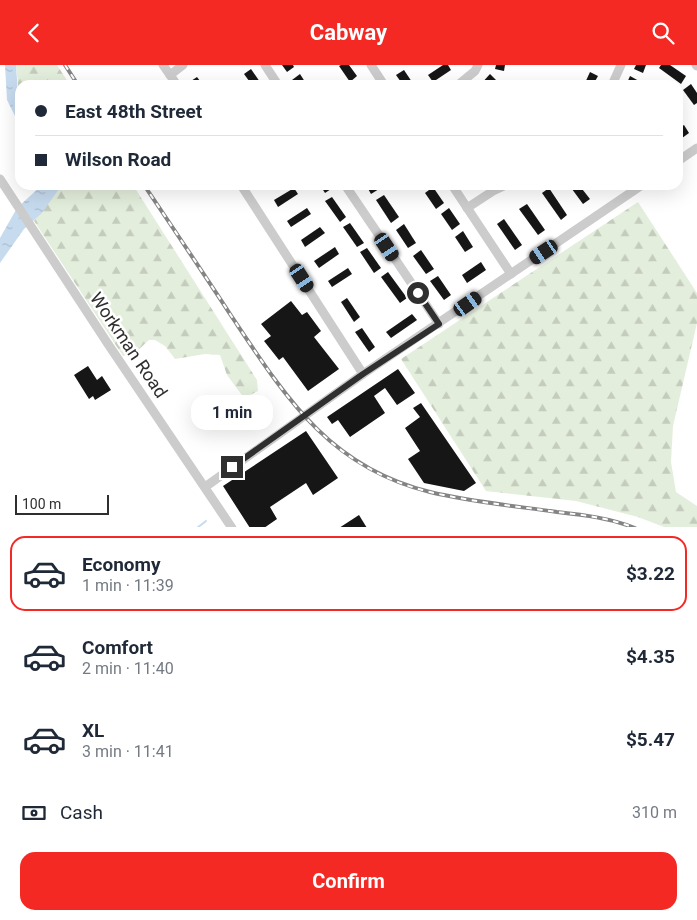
<!DOCTYPE html>
<meta charset="utf-8">
<style>
:root{--surface:#fff;--page:#f6f6f7;--text:#1f2937;--muted:#747a83;--line:#e0e1e3;--accent:#f42924}
body{margin:0;font-family:Roboto,sans-serif;background:var(--page);color:var(--text);height:100vh;display:flex;flex-direction:column;font-size:19px;white-space:nowrap}
*{box-sizing:border-box;margin:0}
p{font-size:16px;color:var(--muted)}
.icon{flex:none;width:28px;height:28px;fill:none;stroke:currentColor;stroke-width:2;stroke-linecap:round;stroke-linejoin:round}
.map{position:relative;height:462px;overflow:hidden}
.sheet{display:flex;flex-direction:column;background:var(--surface);flex:1}
.sheet>*{flex:none}
.top-card{position:absolute;left:15px;top:15px;width:668px;height:110px;border-radius:15px;box-shadow:0 5px 20px #0002;display:grid;align-content:center;height:110px;padding:0 20px;background:var(--surface)}
.scale{position:absolute;left:15px;bottom:12px;width:94px;box-sizing:border-box;padding-left:5px;border:2px solid #2f2f2f;border-top:0;font-size:14px;line-height:18px;white-space:nowrap;color:#2f2f2f;-webkit-text-stroke:4px #fff;paint-order:stroke}
.end{position:absolute;width:22px;height:22px;margin:-11px;border:6px solid #2f2f2f;background:#fff;box-shadow:0 0 0 2px #fff}
.from{border-radius:50%}
.bubble{position:absolute;height:35px;border-radius:15px;background:var(--surface);box-shadow:0 5px 20px #0002;font-size:16px;font-weight:700;line-height:35px;text-align:center}
.car{position:absolute;width:15px;height:30px;margin:-15px -8px;border-radius:6px;box-shadow:0 0 4px 1px #0007;background:linear-gradient(#222 24%,#8ab4d8 0 40%,#222 0 76%,#8ab4d8 0 86%,#222 0)}
.top-card b{display:flex;align-items:center;gap:18px;height:48px;font-size:19px}
.top-card b+b{border-top:1px solid var(--line)}
.top-card i{width:12px;height:12px;background:var(--text)}
ul{padding:9px 0 0;list-style:none}
li{display:flex;align-items:center;gap:15px;height:75px;margin:0 10px 8px;padding:0 10px;border:2px solid transparent;border-radius:15px}
li div{flex:1}
li b{display:block;font-size:19px}
li em{font-style:normal;font-weight:700}
li.current{border-color:var(--accent)}
li>.icon{width:45px;height:45px;stroke-width:1.5}
.pay{display:flex;align-items:center;gap:12px;height:55px;padding:0 20px;font-size:19px}
.pay p{margin-inline-start:auto}
.button{display:flex;gap:10px;margin-top:auto;padding:10px 20px}
.button a{flex:1;height:58px;border-radius:15px;background:var(--accent);color:#fff;font-size:20px;font-weight:700;line-height:58px;text-align:center}
header{display:flex;justify-content:space-between;align-items:center;height:65px;padding:0 20px;background:var(--accent);color:#fff;font-size:22px;font-weight:700}
.map>svg:first-child{display:block}
.forest{fill:url(#forest-firs)}
.water{fill:url(#water-ripples)}
.lines{fill:none;stroke-linecap:round;stroke-linejoin:round}
.stream{stroke:#c7dbef;stroke-width:2}
.building{fill:#161616}
.minor{stroke:#ccc;stroke-width:9}
.rail-casing{stroke:#848484;stroke-width:4}
.rail{stroke:#fff;stroke-width:2;stroke-dasharray:5.5;stroke-linecap:butt}
.route{stroke:#2f2f2f;stroke-width:6}
.labels{text-anchor:middle;dominant-baseline:central;stroke-width:5;stroke-linejoin:round;paint-order:stroke}
.street-label{font-size:18px;fill:#2f2f2f;stroke:#fff}
</style>
<header><svg class="icon" aria-label="back" viewBox="0 0 24 24"><path d="M15 5l-7 7 7 7"/></svg>Cabway<svg class="icon" aria-label="search" viewBox="0 0 24 24"><circle cx="10" cy="10" r="6"/><path d="M15 15l6 6"/></svg></header>
<div class="map">
<svg width="697" height="463" viewBox="0 0 697 463">
<defs>
<pattern id="forest-firs" width="22" height="20" patternUnits="userSpaceOnUse" patternTransform="scale(1.25)"><rect width="22" height="20" fill="#e4eedc"/><path d="M5 1l3.5 6h-7zM16 11l3.5 6h-7z" fill="#c4ccbd"/></pattern>
<pattern id="water-ripples" width="26" height="14" patternUnits="userSpaceOnUse" patternTransform="scale(1.25)"><rect width="26" height="14" fill="#c7dbef"/><path d="M2 4q2-2 4 0t4 0M15 11q2-2 4 0t4 0" fill="none" stroke="#abbccd"/></pattern>
</defs>
<rect width="100%" height="100%" fill="#fff"/>
<!-- forest -->
<g class="forest">
<polygon points="16,0 57,0 70,20 20,20 20,39"/>
<polygon points="62,120 133,120 257,315 258,326 244,333 227,310 220,290 205,289 175,294 165,281 155,275 149,275 136,287 123,291 34,156"/>
<polygon points="638,137 697,228 697,258 673,361 671,397 676,427 697,441 697,462 664,462 638,452 576,436 486,426 401,294"/>
</g>
<!-- water -->
<g class="water">
<polygon points="5,0 16,0 20,61 7,35"/>
<polygon points="42,120 62,120 41,149 24,164 0,198 0,173 17,143"/>
</g>
<g class="lines">
<!-- stream -->
<polyline class="stream" points="197,463 206,456"/>
</g>
<!-- building -->
<g class="building">
<polygon points="282,0 293,0 294,2 287,7"/>
<polygon points="341,0 349,0 357,11 350,17 339,1"/>
<polygon points="443,0 448,0 451,5 433,17 428,10"/>
<polygon points="496,0 505,0 504,6 495,4"/>
<polygon points="636,0 646,0 643,8 634,4"/>
<polygon points="661,0 670,0 686,11 681,19 659,3"/>
<polygon points="251,4 262,20 252,20 244,9"/>
<polygon points="404,5 414,20 403,20 396,10"/>
<polygon points="590,7 598,11 593,20 584,20"/>
<polygon points="300,9 307,20 296,20 292,15"/>
<polygon points="490,9 496,15 491,20 480,20"/>
<polygon points="630,11 639,16 638,20 626,20"/>
<polygon points="197,12 203,20 194,20 191,16"/>
<polygon points="691,19 697,28 697,38 694,40 683,25"/>
<polygon points="684,60 689,68 678,76 678,64"/>
<polygon points="320,120 329,120 331,124 325,128"/>
<polygon points="366,120 376,120 379,124 371,129"/>
<polygon points="569,120 579,120 590,134 583,139"/>
<polygon points="433,122 444,138 436,144 425,128"/>
<polygon points="294,123 298,129 278,142 274,135"/>
<polygon points="549,123 567,150 561,155 542,128"/>
<polygon points="384,130 399,152 391,158 376,135"/>
<polygon points="332,132 346,152 340,157 325,136"/>
<polygon points="527,139 545,165 538,170 519,144"/>
<polygon points="307,143 311,149 291,162 287,156"/>
<polygon points="449,143 460,159 452,165 441,149"/>
<polygon points="504,154 522,180 515,185 497,159"/>
<polygon points="350,158 364,178 357,182 343,162"/>
<polygon points="404,159 416,178 408,183 396,165"/>
<polygon points="320,162 325,168 305,182 301,175"/>
<polygon points="463,166 473,182 465,187 455,172"/>
<polygon points="335,182 339,189 319,203 314,196"/>
<polygon points="367,183 381,203 374,208 360,187"/>
<polygon points="421,185 434,204 426,209 413,191"/>
<polygon points="481,197 486,205 467,218 462,210"/>
<polygon points="348,203 352,209 332,222 328,216"/>
<polygon points="388,207 407,233 400,238 381,212"/>
<polygon points="438,211 451,230 444,235 430,216"/>
<polygon points="347,233 360,252 354,257 341,237"/>
<polygon points="291,236 302,250 307,247 321,266 314,272 339,304 308,326 283,292 279,295 264,276 271,271 261,259"/>
<polygon points="412,249 417,255 391,273 386,267"/>
<polygon points="362,263 375,282 369,287 355,267"/>
<polygon points="88,301 97,315 102,311 111,325 95,335 93,331 89,334 74,310"/>
<polygon points="398,304 415,328 397,340 385,323 374,331 385,348 350,372 338,355 332,359 327,352"/>
<polygon points="421,338 476,418 464,426 424,418 408,394 420,386 405,363 420,352 413,343"/>
<polygon points="306,366 338,413 313,430 306,418 270,442 277,454 264,463 250,463 223,421"/>
<polygon points="359,450 367,463 339,463"/>
</g>
<g class="lines">
<!-- minor -->
<g class="minor">
<polyline points="163,0 177,20"/>
<polyline points="265,0 278,20"/>
<polyline points="371,0 384,20"/>
<polyline points="696,0 697,1"/>
<polyline points="170,10 183,0"/>
<polyline points="458,20 475,6 478,0"/>
<polyline points="612,20 621,0"/>
<polyline points="678,96 697,83"/>
<polyline points="0,114 108,279 232,463"/>
<polyline points="241,120 363,309"/>
<polyline points="345,120 439,259"/>
<polyline points="452,120 511,209"/>
<polyline points="467,143 493,126 506,120"/>
<polyline points="205,422 363,309 642,120"/>
</g>
<defs>
<g id="rail">
<polyline points="65,0 78,20"/>
<path d="M144,120c29,43 58,86 86,129 55,82 98,153 200,178 42,10 85,14 127,20 27,3 53,6 78,16"/>
</g>
</defs>
<!-- rail casing -->
<use href="#rail" class="rail-casing"/>
<!-- rail -->
<use href="#rail" class="rail"/>
</g>
<g class="lines">
<!-- route -->
<polyline class="route" points="232,402 363,309 439,259 418,228"/>
</g>
<g class="labels">
<!-- street labels -->
<g class="street-label">
<text transform="translate(129 280) rotate(56)">Workman Road</text>
</g>
</g>
</svg>
<div class="scale">100 m</div>
<i class="end from" style="left:418px;top:228px"></i>
<i class="end" style="left:232px;top:402px"></i>
<div class="bubble" style="left:191px;top:330px;width:82px">1 min</div>
<i class="car" style="left:387px;top:182px;rotate:146deg"></i>
<i class="car" style="left:544px;top:187px;rotate:236deg"></i>
<i class="car" style="left:302px;top:213px;rotate:147deg"></i>
<i class="car" style="left:468px;top:239px;rotate:55deg"></i>
<div class="top-card">
<b><i class="from"></i>East 48th Street</b>
<b><i></i>Wilson Road</b>
</div>
</div>
<section class="sheet">
<ul>
<li class="current"><svg class="icon" aria-label="car" viewBox="0 0 24 24"><path d="M5 17H2v-5l4-1 3-4h7l3 4 3 1v5h-3M9 17h6M6 11h13"/><circle cx="7" cy="17" r="2"/><circle cx="17" cy="17" r="2"/></svg><div><b>Economy</b><p>1 min · 11:39</p></div><em>$3.22</em></li>
<li><svg class="icon" aria-label="car" viewBox="0 0 24 24"><path d="M5 17H2v-5l4-1 3-4h7l3 4 3 1v5h-3M9 17h6M6 11h13"/><circle cx="7" cy="17" r="2"/><circle cx="17" cy="17" r="2"/></svg><div><b>Comfort</b><p>2 min · 11:40</p></div><em>$4.35</em></li>
<li><svg class="icon" aria-label="car" viewBox="0 0 24 24"><path d="M5 17H2v-5l4-1 3-4h7l3 4 3 1v5h-3M9 17h6M6 11h13"/><circle cx="7" cy="17" r="2"/><circle cx="17" cy="17" r="2"/></svg><div><b>XL</b><p>3 min · 11:41</p></div><em>$5.47</em></li>
</ul>
<div class="pay"><svg class="icon" aria-label="cash" viewBox="0 0 24 24"><path d="M3 7h18v10H3z"/><circle cx="12" cy="12" r="2"/></svg>Cash<p>310 m</p></div>
<div class="button"><a>Confirm</a></div>
</section>
